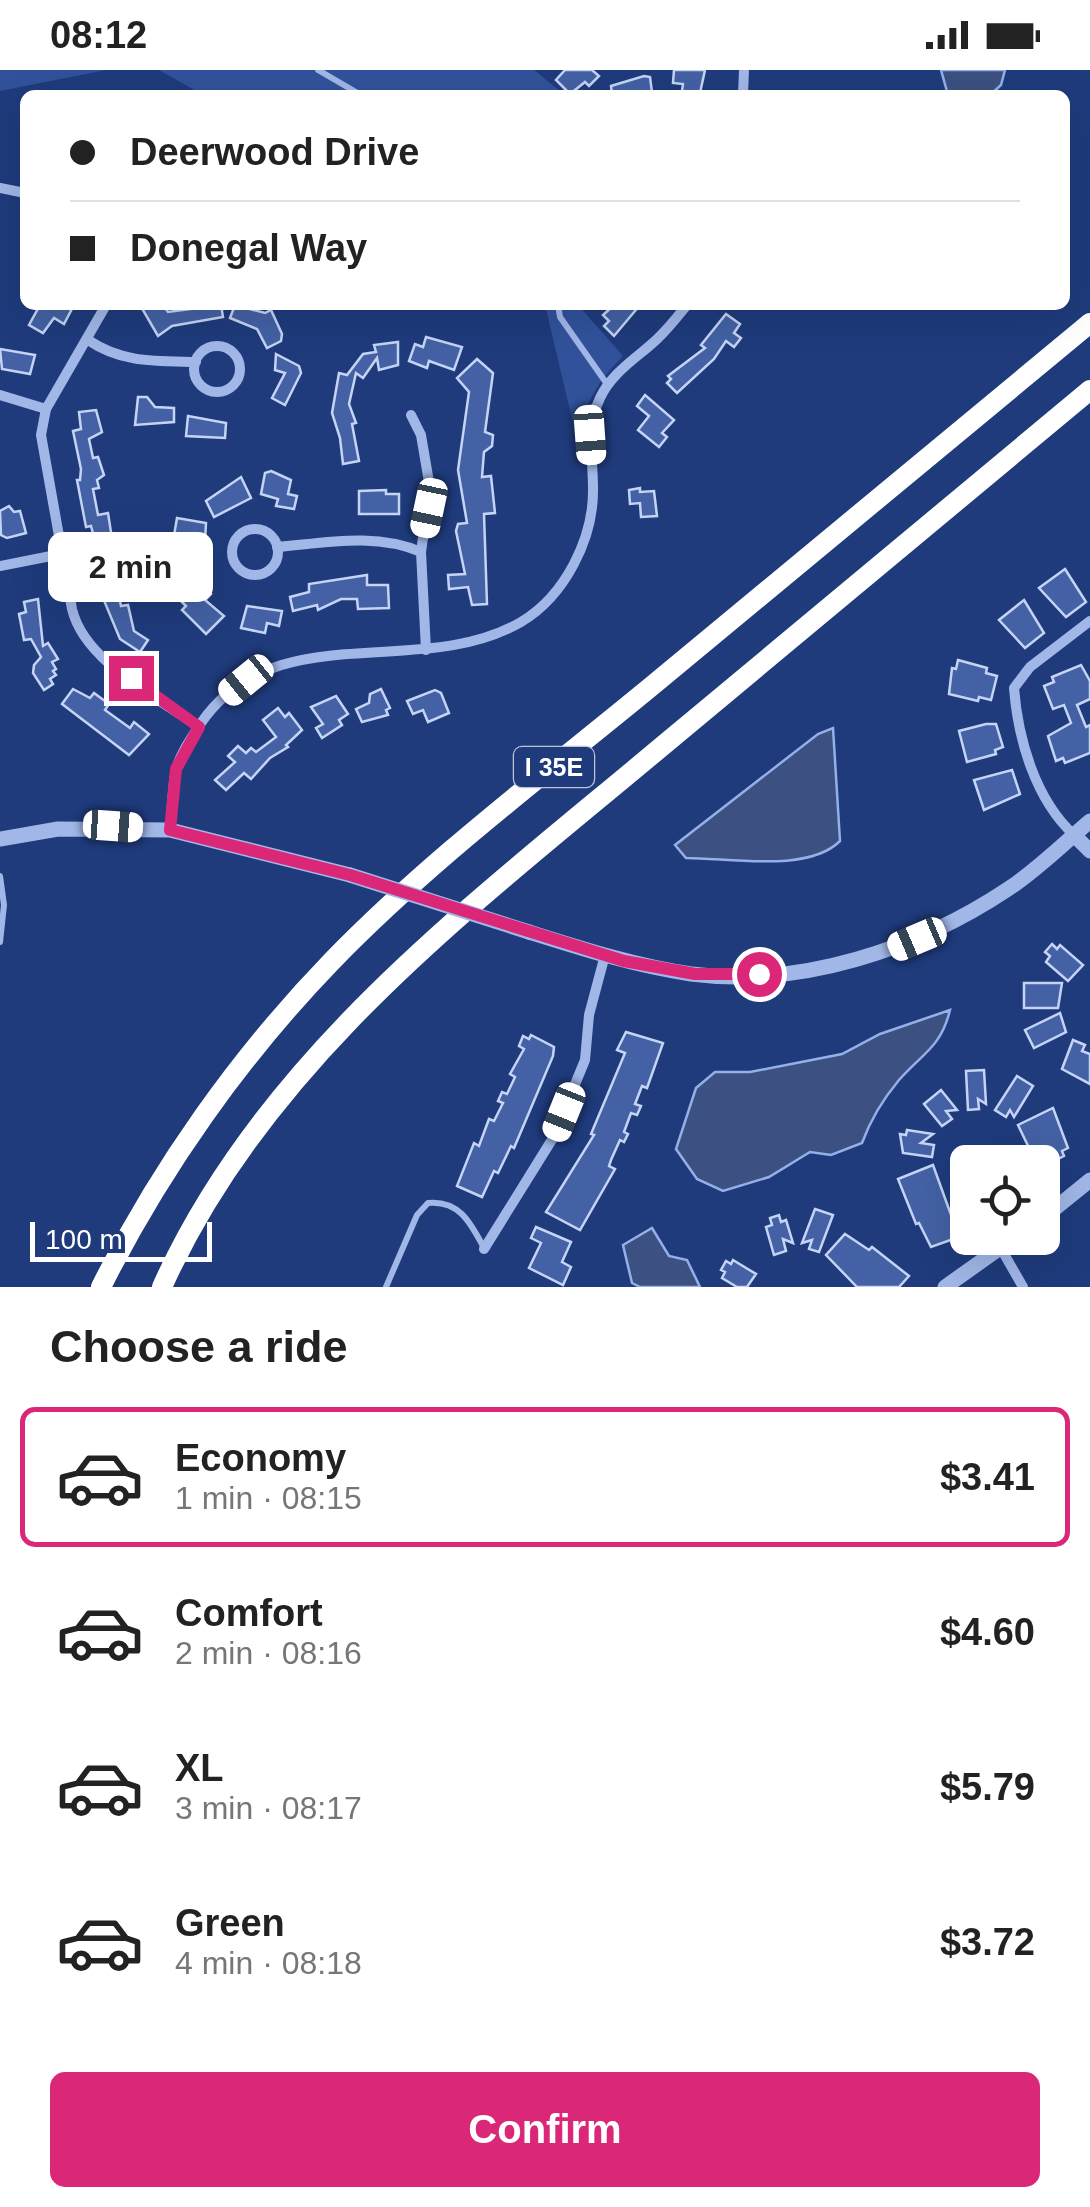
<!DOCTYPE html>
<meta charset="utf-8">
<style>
:root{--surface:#fff;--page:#f6f6f6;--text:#222;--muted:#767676;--line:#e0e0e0;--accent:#db2777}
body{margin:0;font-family:Helvetica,sans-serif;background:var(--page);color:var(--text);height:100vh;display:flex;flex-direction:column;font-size:38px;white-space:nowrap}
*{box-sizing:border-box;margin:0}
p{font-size:32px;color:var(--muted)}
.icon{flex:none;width:55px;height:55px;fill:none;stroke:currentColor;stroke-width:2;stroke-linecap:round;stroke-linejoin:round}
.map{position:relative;height:1217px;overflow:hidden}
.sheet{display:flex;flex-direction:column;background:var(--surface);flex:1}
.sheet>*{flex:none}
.guide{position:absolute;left:20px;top:20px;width:1050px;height:220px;border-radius:15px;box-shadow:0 10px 40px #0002;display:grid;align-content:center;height:220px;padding:0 50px;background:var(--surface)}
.buttons{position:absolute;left:950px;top:1075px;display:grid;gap:20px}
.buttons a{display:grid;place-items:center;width:110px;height:110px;border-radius:15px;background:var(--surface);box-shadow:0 10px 40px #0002;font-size:50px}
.scale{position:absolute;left:30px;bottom:25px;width:182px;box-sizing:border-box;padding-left:10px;border:5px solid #fff;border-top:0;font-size:28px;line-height:35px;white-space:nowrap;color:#fff;-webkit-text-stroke:8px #1f3b7c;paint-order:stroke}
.end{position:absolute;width:45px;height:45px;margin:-22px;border:12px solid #db2777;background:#fff;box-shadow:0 0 0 5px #fff}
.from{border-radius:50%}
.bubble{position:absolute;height:70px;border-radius:15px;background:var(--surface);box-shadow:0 10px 40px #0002;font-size:32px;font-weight:700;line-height:70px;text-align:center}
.car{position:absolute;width:30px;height:60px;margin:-30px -15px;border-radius:12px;box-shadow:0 0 8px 2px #0007;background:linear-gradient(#fff 24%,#345 0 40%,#fff 0 76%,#345 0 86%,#fff 0)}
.guide b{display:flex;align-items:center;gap:35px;height:95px;font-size:38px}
.guide b+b{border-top:2px solid var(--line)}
.guide i{width:25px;height:25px;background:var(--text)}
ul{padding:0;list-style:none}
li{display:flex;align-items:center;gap:30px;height:140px;margin:0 20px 15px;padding:0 30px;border:5px solid transparent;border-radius:15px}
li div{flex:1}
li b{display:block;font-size:38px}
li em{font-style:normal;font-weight:700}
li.selected{border-color:var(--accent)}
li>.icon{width:90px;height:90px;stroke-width:1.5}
h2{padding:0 50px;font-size:45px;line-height:120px}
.action{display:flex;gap:20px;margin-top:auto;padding:20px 50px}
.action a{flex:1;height:115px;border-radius:15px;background:var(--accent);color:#fff;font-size:40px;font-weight:700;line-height:115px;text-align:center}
.status{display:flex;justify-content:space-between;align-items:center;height:70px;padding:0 50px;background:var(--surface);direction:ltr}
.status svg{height:28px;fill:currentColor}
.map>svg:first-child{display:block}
.green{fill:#31529b}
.water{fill:#3c5181;stroke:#94b0e9;stroke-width:2.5}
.building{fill:#4361a4;stroke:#c5d4f5;stroke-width:2.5}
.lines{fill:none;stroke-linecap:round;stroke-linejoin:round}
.service{stroke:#a1b7e7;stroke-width:6}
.minor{stroke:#a1b7e7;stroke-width:10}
.tertiary{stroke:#a1b7e7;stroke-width:15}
.motorway{stroke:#fff;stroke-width:20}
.tertiary-bridge{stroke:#a1b7e7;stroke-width:15}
.route{stroke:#db2777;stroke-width:12}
.labels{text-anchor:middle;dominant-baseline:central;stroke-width:8;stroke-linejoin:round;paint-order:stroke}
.shield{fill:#1f3b7c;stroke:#bcc4d8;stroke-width:2.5}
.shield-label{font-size:25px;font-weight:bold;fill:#fff}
</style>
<div class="status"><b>08:12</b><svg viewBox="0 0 49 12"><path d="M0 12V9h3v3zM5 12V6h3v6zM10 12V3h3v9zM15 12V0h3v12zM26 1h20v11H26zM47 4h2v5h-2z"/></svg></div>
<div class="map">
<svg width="1090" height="1217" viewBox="0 0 1090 1217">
<rect width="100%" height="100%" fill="#1f3b7c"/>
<!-- green -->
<g class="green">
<polygon points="0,0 106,0 0,21"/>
<polygon points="159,0 534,0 565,25 203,25"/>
<path d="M545,235h33l45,51c-28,28 -39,49 -45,88z"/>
</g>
<!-- water -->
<g class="water">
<polygon points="941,0 1005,0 1001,15 990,25 948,25"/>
<path d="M833,658l7,113c-32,32 -110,17 -154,17l-11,-13 143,-111z"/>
<path d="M950,940c-9,37 -27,43 -51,70 -15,18 -29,41 -37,63l-31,12 -21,-3 -41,25 -46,14 -26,-12 -21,-30 20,-61 19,-16h35l92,-18 38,-20z"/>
<polygon points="652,1158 669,1186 687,1190 700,1217 640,1217 632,1213 623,1175"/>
</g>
<!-- building -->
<g class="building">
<polygon points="565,0 592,0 599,6 589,16 585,12 570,24 556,10"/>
<polygon points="674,0 705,0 700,23 682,21 683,14 673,13"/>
<polygon points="644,6 650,7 652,22 612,25 611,16"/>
<polygon points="40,235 74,235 64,254 54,248 43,263 29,255"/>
<polygon points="140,235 163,235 168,242 221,235 223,247 172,256 158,266"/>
<polygon points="235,235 265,243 271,240 282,264 281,271 267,278 257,259 230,248"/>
<polygon points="614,235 640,235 614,266 604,256 609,251 603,245"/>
<polygon points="726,244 740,254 734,263 741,268 734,277 726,271 714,289 677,323 667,313 671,309 668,306 705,278 701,275"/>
<polygon points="426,267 462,277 454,300 429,291 427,298 409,291 415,274 423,277"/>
<polygon points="398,272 398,295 379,300 377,288 363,308 356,303 349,334 356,353 352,354 359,391 343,394 340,368 332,343 339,303 347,305 363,284 376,282 374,275"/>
<polygon points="0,279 35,285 30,304 2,299"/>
<polygon points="276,284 299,296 301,303 285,335 272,328 285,303 275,300"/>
<polygon points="477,289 493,303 485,362 493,365 492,376 484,382 482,407 491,406 495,443 484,444 487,534 472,535 468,517 449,519 448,505 465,504 456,461 458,454 467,453 458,400 469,322 457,308"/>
<polygon points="645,325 674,350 662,363 667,367 659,377 638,360 649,346 637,336"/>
<polygon points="138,327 147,327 155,337 174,338 174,352 135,355"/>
<polygon points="96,340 102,362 89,369 93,388 98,387 104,405 97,410 99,418 93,419 98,445 108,443 113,475 97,478 91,456 86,457 77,410 80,410 81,399 73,361 81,359 79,342"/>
<polygon points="188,346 226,353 225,368 186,366"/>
<polygon points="271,401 291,410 288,424 297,426 294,439 276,436 278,429 261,424 265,403"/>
<polygon points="241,407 251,428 214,447 206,431"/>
<polygon points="640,418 640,422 654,421 657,446 641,447 640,433 630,434 629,420"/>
<polygon points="386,420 386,424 399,424 399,444 359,444 359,421"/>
<polygon points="9,436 14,442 20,441 26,463 7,468 1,465 0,441"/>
<polygon points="177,448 206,453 204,489 171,483"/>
<polygon points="106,487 108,496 113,495 121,536 128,535 134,561 148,570 140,582 120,569 103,528 101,509 96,510 93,490"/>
<polygon points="1065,499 1086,532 1066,547 1039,518"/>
<polygon points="367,505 367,515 388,515 389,538 358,539 357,529 341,529 318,540 317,535 293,541 290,527 309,522 309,514"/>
<polygon points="195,509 211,524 205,530 224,546 206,564 182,540 186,536 180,530"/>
<polygon points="38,529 43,576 48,573 58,589 52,592 56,599 53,601 56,605 50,609 53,614 44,620 33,603 34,595 41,587 31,569 24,570 19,544 26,542 24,532"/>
<polygon points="1024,530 1044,563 1025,578 999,550"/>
<polygon points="247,536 282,541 279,556 267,553 265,563 241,558"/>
<polygon points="958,590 987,598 986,603 997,606 991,630 979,627 978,631 949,624 952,598 956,599"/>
<polygon points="1081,595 1090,611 1090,629 1077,635 1086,657 1090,655 1090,683 1065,693 1063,688 1056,691 1048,666 1071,653 1064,635 1053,639 1044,616 1054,612 1052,607"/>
<polygon points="73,619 90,628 94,623 109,634 105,640 130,658 134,652 149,664 129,685 62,634"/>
<polygon points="381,619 390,638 386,640 388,645 362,652 356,639 369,633 370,624"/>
<polygon points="435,620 441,623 449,643 428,652 423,640 413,644 407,631"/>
<polygon points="336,626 348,644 339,650 342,655 322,668 316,658 323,654 311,637"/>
<polygon points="278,638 285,647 289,643 302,660 286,675 288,677 270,688 251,709 244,703 226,720 215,710 235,692 228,686 238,676 246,683 251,678 256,682 276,667 263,650"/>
<polygon points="986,654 996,654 1003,677 995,680 996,684 967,692 959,661"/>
<polygon points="1012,700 1020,724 984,740 974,710"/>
<polygon points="1052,874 1057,879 1060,875 1083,895 1068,911 1046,892 1050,886 1045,882"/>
<polygon points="1024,913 1062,913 1058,938 1024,938"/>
<polygon points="1060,943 1066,962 1034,978 1025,960"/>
<polygon points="626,962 663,973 647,1018 642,1016 635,1034 641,1036 637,1045 631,1043 624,1062 628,1064 624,1072 620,1070 611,1090 609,1096 615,1099 580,1160 546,1142 594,1065 591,1064 625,983 617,980"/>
<polygon points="531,965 554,977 553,986 514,1078 511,1076 498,1103 494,1101 482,1127 457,1116 474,1073 479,1076 489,1049 494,1051 503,1033 498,1031 502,1022 507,1024 515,1007 510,1004 524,979 519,976 523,966 529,969"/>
<polygon points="1073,970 1085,975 1082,981 1090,984 1090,1014 1062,999"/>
<polygon points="984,1000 986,1034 978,1029 979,1039 968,1040 966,1001"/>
<polygon points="1017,1006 1033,1016 1014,1047 1010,1040 1006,1047 995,1040"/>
<polygon points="941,1020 957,1040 946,1041 952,1049 942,1056 924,1034"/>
<polygon points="1053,1038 1068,1078 1062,1081 1064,1086 1042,1097 1042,1092 1031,1092 1026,1084 1031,1082 1018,1055"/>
<polygon points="907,1060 933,1064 921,1073 934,1075 932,1087 903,1083 900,1064 906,1065"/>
<polygon points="933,1095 959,1167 931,1177 919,1153 916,1154 898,1109"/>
<polygon points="815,1139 833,1145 819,1182 809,1179 812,1170 802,1173"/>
<polygon points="779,1145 781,1152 786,1150 793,1173 783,1169 786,1181 774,1185 766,1157 772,1155 770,1148"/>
<polygon points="536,1157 571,1172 562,1192 571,1197 563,1215 529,1198 541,1173 531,1168"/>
<polygon points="845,1164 869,1180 872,1177 909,1206 899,1217 857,1217 826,1185"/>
<polygon points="733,1190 756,1204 747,1217 737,1217 722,1208 725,1202 721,1200 726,1191 731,1194"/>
</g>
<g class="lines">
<!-- service -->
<g class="service">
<polyline points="318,0 361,25"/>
<polyline points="558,235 560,247 607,314"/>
<polyline points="0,806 4,835 0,872"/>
<path d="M386,1217l31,-72 11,-12c32,-3 43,21 56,45"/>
</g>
<!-- minor -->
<g class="minor">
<polyline points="743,25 744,0"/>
<polyline points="0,118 25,123"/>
<path d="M106,235l-60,104 -5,26 31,174c12,52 85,88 127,118"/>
<path d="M88,270c34,23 67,21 108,22"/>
<circle cx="217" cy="299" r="23"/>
<polyline points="0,325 46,339"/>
<polyline points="411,345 421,365 430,418 421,482 426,580"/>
<circle cx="255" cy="482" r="23"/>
<path d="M277,477c47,-4 99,-15 144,5"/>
<polyline points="0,496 61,484"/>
<path d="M170,760c2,-20 2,-42 6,-61 5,-17 16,-32 25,-46 75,-109 219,-42 320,-101 44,-26 73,-84 72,-134 0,-30 -7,-61 7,-90 12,-26 37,-40 57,-59 11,-10 21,-23 30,-34"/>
<path d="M1074,765c-39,-36 -56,-96 -60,-147l16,-21 60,-46"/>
<polyline points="977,1084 977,1092"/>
<polyline points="995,1168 1023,1217"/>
<polyline points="484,1179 553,1068 585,990 589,945 605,885"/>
</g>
<!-- tertiary -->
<g class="tertiary">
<polyline points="1074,765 1090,781"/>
<polyline points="0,769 58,759 170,760 350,805"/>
<path d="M529,862c54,17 107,34 162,42 109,14 227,-25 317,-85 29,-19 55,-45 82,-68"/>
<polyline points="1042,1149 1090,1110"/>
<polyline points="945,1217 1014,1168"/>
</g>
<!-- motorway -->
<g class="motorway">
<path d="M101,1217c59,-118 139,-231 231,-326 98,-101 213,-187 321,-276 145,-121 291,-241 437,-362"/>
<path d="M162,1217c102,-228 312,-383 498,-539 144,-119 287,-239 430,-358"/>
</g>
<!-- tertiary-bridge -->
<polyline class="tertiary-bridge" points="350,805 529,862"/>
</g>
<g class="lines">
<!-- route -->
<polyline class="route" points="131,608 199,657 176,699 170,760 350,805 624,891 695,904 759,904"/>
</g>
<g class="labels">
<!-- shield labels -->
<rect class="shield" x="514" y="677" width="80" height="40" rx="8"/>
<g class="shield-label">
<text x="554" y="697">I 35E</text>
</g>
</g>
</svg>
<div class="buttons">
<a><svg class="icon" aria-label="locate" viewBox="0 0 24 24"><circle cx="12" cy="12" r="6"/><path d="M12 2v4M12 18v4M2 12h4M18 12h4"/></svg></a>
</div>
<div class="scale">100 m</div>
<i class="end from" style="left:759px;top:904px"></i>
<i class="end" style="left:131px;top:608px"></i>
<div class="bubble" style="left:48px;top:462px;width:165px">2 min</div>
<i class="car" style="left:590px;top:365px;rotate:176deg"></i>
<i class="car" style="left:429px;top:438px;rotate:192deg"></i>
<i class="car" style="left:246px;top:610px;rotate:231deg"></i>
<i class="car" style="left:113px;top:756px;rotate:94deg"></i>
<i class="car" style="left:917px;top:869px;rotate:247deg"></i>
<i class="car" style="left:564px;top:1042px;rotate:202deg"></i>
<div class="guide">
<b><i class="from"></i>Deerwood Drive</b>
<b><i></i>Donegal Way</b>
</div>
</div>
<section class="sheet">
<h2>Choose a ride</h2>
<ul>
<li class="selected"><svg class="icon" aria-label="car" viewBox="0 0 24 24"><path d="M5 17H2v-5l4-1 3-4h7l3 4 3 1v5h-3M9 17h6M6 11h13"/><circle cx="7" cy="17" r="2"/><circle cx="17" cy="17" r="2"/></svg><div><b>Economy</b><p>1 min · 08:15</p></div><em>$3.41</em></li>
<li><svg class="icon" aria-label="car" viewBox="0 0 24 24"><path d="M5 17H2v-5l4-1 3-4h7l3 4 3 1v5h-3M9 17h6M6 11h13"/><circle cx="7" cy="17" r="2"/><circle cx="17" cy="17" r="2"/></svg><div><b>Comfort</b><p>2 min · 08:16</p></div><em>$4.60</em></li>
<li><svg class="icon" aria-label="car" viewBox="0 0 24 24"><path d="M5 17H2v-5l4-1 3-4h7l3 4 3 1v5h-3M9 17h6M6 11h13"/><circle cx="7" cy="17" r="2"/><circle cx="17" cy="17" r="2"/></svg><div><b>XL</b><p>3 min · 08:17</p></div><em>$5.79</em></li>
<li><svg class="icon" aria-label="car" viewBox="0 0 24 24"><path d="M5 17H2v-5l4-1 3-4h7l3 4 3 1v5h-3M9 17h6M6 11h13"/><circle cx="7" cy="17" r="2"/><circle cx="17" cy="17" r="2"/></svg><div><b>Green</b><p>4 min · 08:18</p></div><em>$3.72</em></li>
</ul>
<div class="action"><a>Confirm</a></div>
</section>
